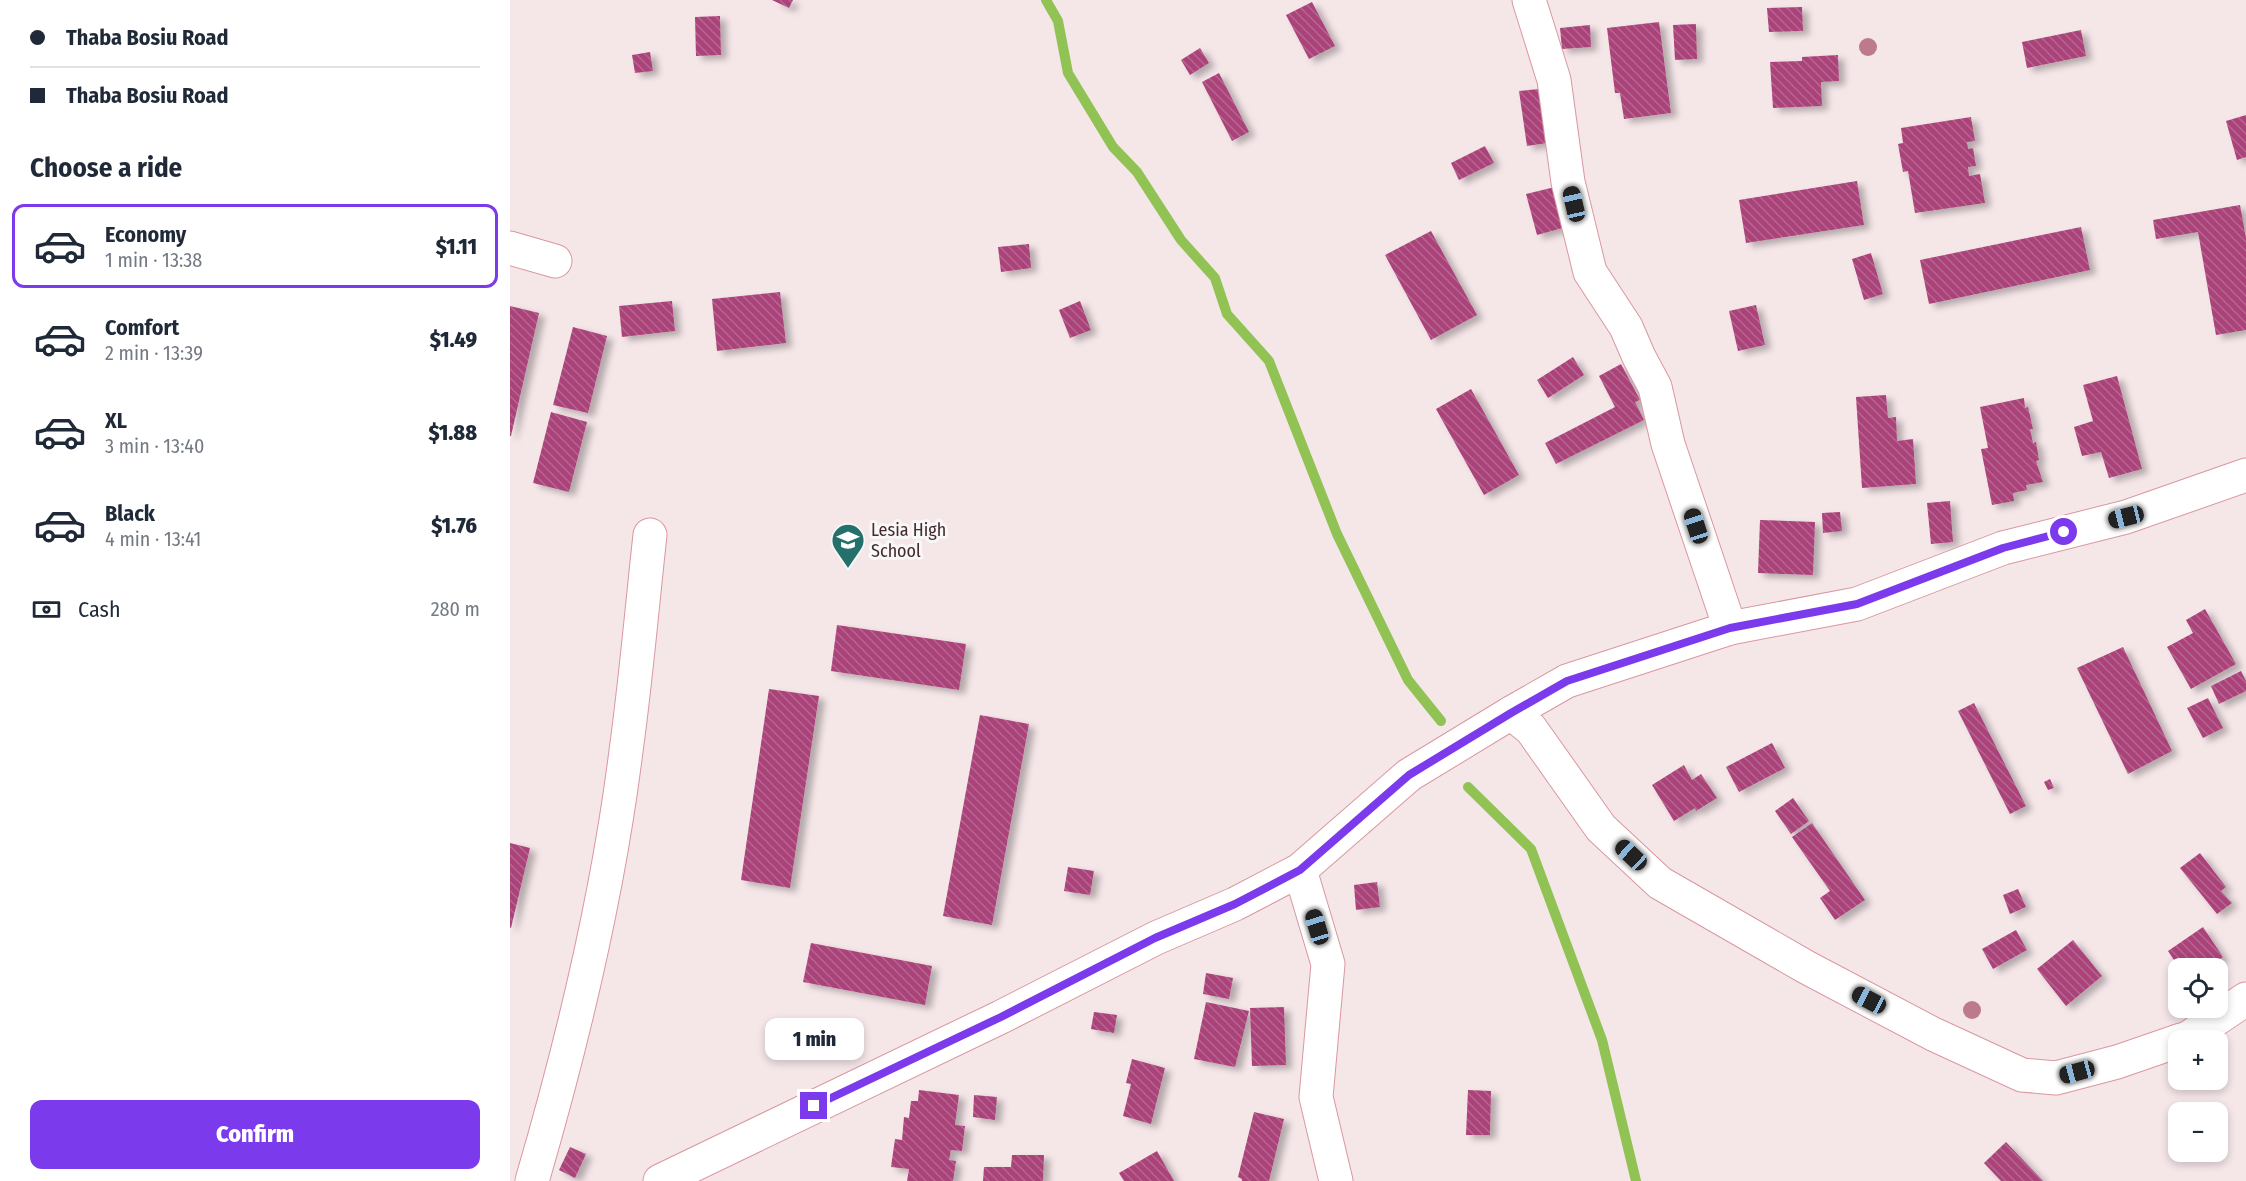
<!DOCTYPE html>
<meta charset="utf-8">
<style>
:root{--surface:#fff;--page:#f2f2f3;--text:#1f2937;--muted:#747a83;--line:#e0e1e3;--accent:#7c3aed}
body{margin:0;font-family:"Fira Sans Condensed",sans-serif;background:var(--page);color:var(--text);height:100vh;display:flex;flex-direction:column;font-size:22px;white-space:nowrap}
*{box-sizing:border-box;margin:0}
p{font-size:20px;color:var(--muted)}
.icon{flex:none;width:33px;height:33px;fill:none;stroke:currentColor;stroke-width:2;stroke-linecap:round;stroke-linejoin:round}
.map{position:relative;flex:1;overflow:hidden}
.panel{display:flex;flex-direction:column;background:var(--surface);width:510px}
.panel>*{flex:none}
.top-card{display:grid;align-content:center;height:132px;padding:0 30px;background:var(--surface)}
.buttons{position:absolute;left:1658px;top:958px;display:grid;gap:12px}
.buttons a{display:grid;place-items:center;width:60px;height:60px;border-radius:12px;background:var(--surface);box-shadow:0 3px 9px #0003;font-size:30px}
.end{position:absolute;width:27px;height:27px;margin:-14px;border:8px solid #7c3aed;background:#fff;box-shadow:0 0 0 3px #fff}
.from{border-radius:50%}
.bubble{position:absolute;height:42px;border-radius:12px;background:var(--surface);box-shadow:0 3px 9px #0003;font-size:20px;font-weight:800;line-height:42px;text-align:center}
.car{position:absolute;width:18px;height:36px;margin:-18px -9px;border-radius:8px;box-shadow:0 0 4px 2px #0007;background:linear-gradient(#222 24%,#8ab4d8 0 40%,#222 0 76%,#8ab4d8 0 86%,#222 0)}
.top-card b{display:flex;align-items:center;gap:21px;height:57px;font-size:22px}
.top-card b+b{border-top:2px solid var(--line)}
.top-card i{width:15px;height:15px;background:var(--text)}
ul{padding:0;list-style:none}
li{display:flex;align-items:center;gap:18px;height:84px;margin:0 12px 9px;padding:0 18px;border:3px solid transparent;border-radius:12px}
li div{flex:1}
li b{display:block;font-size:22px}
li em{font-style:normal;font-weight:800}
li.on{border-color:var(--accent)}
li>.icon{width:54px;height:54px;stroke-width:1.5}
h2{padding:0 30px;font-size:27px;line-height:72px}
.pay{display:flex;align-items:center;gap:15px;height:66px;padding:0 30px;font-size:22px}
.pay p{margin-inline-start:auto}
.button{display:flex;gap:12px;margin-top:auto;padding:12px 30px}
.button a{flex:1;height:69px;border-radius:12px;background:var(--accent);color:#fff;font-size:24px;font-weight:800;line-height:69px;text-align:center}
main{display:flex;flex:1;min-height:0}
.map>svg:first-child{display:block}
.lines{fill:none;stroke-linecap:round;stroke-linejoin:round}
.stream{stroke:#90c254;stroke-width:10}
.building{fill:url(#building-back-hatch);filter:url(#shadow)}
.minor-casing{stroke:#da97a0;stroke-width:35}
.minor{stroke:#fff;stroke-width:33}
.tree{fill:#bd7a8b}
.route{stroke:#7c3aed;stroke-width:8}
.labels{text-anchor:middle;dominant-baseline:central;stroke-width:6;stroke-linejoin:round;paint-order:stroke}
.poi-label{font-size:18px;fill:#452a2e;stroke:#f8f8f8;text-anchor:start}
</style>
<main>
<section class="panel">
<div class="top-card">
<b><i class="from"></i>Thaba Bosiu Road</b>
<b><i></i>Thaba Bosiu Road</b>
</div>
<h2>Choose a ride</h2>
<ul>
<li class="on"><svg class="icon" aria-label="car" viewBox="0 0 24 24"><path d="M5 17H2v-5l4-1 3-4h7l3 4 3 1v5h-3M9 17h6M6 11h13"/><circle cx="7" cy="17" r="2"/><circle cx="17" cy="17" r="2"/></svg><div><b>Economy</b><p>1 min · 13:38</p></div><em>$1.11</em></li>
<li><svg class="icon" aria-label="car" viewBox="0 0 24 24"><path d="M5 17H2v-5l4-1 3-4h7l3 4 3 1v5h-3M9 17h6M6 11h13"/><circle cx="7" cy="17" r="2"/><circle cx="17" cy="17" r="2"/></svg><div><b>Comfort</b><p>2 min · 13:39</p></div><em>$1.49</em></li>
<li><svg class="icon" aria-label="car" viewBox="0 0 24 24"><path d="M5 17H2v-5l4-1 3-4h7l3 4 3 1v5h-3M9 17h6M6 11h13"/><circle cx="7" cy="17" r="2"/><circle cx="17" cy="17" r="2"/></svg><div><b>XL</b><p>3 min · 13:40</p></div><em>$1.88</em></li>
<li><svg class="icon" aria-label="car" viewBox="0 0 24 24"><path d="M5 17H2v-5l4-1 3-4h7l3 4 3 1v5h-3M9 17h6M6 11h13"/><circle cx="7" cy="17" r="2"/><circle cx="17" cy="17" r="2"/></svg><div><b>Black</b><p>4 min · 13:41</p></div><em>$1.76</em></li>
</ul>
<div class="pay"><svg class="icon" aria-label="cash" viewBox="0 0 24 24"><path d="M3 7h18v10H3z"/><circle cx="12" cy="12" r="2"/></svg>Cash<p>280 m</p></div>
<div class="button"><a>Confirm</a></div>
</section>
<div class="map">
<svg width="1736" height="1181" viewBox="0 0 1736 1181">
<defs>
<pattern id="building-back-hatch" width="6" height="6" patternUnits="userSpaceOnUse" patternTransform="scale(1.5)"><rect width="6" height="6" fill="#ab427a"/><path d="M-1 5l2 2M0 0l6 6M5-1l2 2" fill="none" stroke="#b3688f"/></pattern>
<filter id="shadow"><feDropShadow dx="6" dy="4" stdDeviation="3" flood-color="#0004"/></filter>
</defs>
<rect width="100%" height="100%" fill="#f5e6e8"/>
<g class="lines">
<!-- stream -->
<g class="stream">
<polyline points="536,0 548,21 558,73 603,147 627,172 671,240 705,278 717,314 759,361 827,534 898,680 931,721"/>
<polyline points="958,787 1021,849 1092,1040 1126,1181"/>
</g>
</g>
<!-- building -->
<g class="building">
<polygon points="262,0 283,0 279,8"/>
<polygon points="802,2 825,46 799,59 776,15"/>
<polygon points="1292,7 1293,31 1259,32 1257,8"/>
<polygon points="210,16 211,55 186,56 185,17"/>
<polygon points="1149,22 1161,113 1114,119 1110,93 1105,93 1097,28"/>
<polygon points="1186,24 1187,59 1165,60 1163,25"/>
<polygon points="1080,25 1081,47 1052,49 1050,28"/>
<polygon points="1571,30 1576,56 1517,68 1512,42"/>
<polygon points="690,48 699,63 680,75 671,60"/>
<polygon points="140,52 143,71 125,73 122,55"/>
<polygon points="1328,55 1329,81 1311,82 1312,106 1263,108 1260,62 1292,61 1292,57"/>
<polygon points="709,73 739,132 722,141 692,82"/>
<polygon points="1029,89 1037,143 1017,146 1009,91"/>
<polygon points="1736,115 1736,157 1727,160 1716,121"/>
<polygon points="1461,117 1465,141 1457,142 1458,149 1463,148 1466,166 1458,167 1459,176 1470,174 1475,203 1405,213 1398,171 1393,172 1388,144 1393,143 1391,128"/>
<polygon points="975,146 984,163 949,180 941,163"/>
<polygon points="1347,181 1354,225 1236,243 1229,200"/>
<polygon points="1045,187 1056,227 1027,235 1016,194"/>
<polygon points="1730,205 1736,238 1736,330 1706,335 1688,232 1646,239 1643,220"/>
<polygon points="1571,227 1580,270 1419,304 1410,260"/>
<polygon points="921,231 967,315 921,340 875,255"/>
<polygon points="519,244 521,268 491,272 488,247"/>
<polygon points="1361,253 1373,294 1354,300 1342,259"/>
<polygon points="270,292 276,343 207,351 202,299"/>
<polygon points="162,301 165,331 112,337 109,306"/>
<polygon points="570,301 581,330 560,338 549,310"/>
<polygon points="1246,305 1255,345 1228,351 1219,311"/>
<polygon points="0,306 29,313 1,436 0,436"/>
<polygon points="63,327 97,336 78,413 43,405"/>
<polygon points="1063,357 1074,375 1038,398 1027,380"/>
<polygon points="1111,364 1130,400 1125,402 1134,420 1046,464 1035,443 1105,407 1089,376"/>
<polygon points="1607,376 1632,469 1599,478 1591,452 1572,456 1564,427 1583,421 1573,385"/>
<polygon points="961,389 1009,475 974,495 926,409"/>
<polygon points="1376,395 1378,418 1386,417 1387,441 1403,439 1406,484 1352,488 1346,397"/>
<polygon points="1514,398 1515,408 1518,407 1523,429 1520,429 1523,443 1526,442 1529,460 1526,461 1533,482 1516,485 1517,490 1503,493 1504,501 1482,505 1471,449 1478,448 1470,407"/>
<polygon points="41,412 77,422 59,492 23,483"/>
<polygon points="1440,501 1443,542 1421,544 1417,503"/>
<polygon points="1330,512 1332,531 1313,533 1312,513"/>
<polygon points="1250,520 1305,522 1303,575 1248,573"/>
<polygon points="1695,609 1726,664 1681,689 1657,647 1683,633 1676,620"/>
<polygon points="327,625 456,644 449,690 321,671"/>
<polygon points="1613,647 1662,751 1618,774 1567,668"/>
<polygon points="1731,671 1736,681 1736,691 1709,704 1701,686"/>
<polygon points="259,689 309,696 280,888 231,880"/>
<polygon points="1698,698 1713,728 1693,738 1677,708"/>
<polygon points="1464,703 1516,806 1500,814 1448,711"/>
<polygon points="470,715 519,724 482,925 433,916"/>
<polygon points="1262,743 1275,768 1229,792 1216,767"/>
<polygon points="1174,765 1182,780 1191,774 1207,798 1186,811 1185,808 1164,821 1142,785"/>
<polygon points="1540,779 1544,788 1538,790 1534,782"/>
<polygon points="1283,798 1299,821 1281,834 1265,811"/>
<polygon points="1302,823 1355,900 1325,920 1310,898 1320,891 1282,837"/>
<polygon points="0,843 20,848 1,928 0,928"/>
<polygon points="1690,853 1716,887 1711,891 1722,903 1707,914 1670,868"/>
<polygon points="558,867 584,871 580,895 554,891"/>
<polygon points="867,882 870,907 846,910 844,885"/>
<polygon points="1508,889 1516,907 1500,914 1493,895"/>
<polygon points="1693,927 1713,957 1696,969 1670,969 1658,951"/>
<polygon points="1506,930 1517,950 1483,969 1472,949"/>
<polygon points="1563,940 1592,976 1556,1006 1527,969"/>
<polygon points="301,943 422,966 415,1005 293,982"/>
<polygon points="696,973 723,978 719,999 693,994"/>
<polygon points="696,1002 739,1011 725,1067 684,1059"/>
<polygon points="774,1007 776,1065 742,1066 740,1008"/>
<polygon points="584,1012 607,1015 604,1033 581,1029"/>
<polygon points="622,1059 655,1068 641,1124 613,1116 621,1084 616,1083"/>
<polygon points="409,1090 449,1095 445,1125 455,1126 452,1151 441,1150 439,1160 446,1161 443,1181 397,1181 399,1169 381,1167 385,1139 392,1140 394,1117 399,1118 401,1101 408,1101"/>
<polygon points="958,1090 981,1091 980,1135 956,1135"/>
<polygon points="464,1095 487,1097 485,1120 463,1117"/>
<polygon points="744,1112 774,1119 759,1181 732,1181 732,1179 728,1177"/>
<polygon points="1496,1142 1533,1181 1491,1181 1474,1163"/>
<polygon points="60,1147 76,1154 65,1178 49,1170"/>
<polygon points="647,1151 664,1181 614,1181 609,1173"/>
<polygon points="502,1155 534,1155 533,1181 473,1181 474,1167 501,1167"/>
</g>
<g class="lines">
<defs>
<g id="minor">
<polyline points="1019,0 1044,80 1058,182 1080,272 1116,327 1129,357 1145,387 1158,444 1220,628"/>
<polyline points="0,248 45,261"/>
<polyline points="1001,713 1021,729 1091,828 1150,883 1296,967 1423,1034 1512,1075 1546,1078 1607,1062 1668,1041"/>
<polyline points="790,870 818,964 806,1097 826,1181"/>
<polyline points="1668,1041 1678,1038 1736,999"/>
<path d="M22,1181c41,-140 76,-286 94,-430 10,-72 16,-144 24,-216"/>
<polyline points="150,1181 491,1017 646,938 725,904 790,870 899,775 1001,713 1057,681 1220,628 1347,604 1493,548 1616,517 1736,475"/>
</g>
</defs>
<!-- minor casing -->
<use href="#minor" class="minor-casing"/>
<!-- minor -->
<use href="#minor" class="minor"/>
</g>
<!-- trees -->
<g class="tree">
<circle cx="1358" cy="47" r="9"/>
<circle cx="1462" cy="1010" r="9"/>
</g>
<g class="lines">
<!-- route -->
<polyline class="route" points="304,1106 491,1017 645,938 725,904 790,870 899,775 1001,713 1057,681 1220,628 1347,604 1493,548 1554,532"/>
</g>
<!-- icons -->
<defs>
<symbol id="school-pin" viewBox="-11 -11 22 30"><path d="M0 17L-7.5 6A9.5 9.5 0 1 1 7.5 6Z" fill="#26706c" stroke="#f8f8f8"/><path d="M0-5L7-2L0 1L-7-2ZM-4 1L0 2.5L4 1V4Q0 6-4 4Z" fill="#fff"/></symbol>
</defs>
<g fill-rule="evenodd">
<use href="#school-pin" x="319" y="521" width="38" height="52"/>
</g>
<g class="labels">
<!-- poi labels -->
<g class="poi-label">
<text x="361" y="530">Lesia High<tspan x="361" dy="21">School</tspan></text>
</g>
</g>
</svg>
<div class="buttons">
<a><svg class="icon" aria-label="locate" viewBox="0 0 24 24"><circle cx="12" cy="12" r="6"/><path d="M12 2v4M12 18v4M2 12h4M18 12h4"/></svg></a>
<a>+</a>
<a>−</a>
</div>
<i class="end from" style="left:1554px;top:532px"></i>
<i class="end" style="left:304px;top:1106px"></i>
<div class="bubble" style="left:255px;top:1018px;width:99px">1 min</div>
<i class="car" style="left:1064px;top:204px;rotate:347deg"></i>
<i class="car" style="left:1616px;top:517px;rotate:256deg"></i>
<i class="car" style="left:1186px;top:526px;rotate:342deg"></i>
<i class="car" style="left:1121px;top:855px;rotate:313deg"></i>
<i class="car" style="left:807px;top:927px;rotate:343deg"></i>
<i class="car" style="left:1359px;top:1000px;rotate:298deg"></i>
<i class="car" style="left:1567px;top:1072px;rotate:255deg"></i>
</div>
</main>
